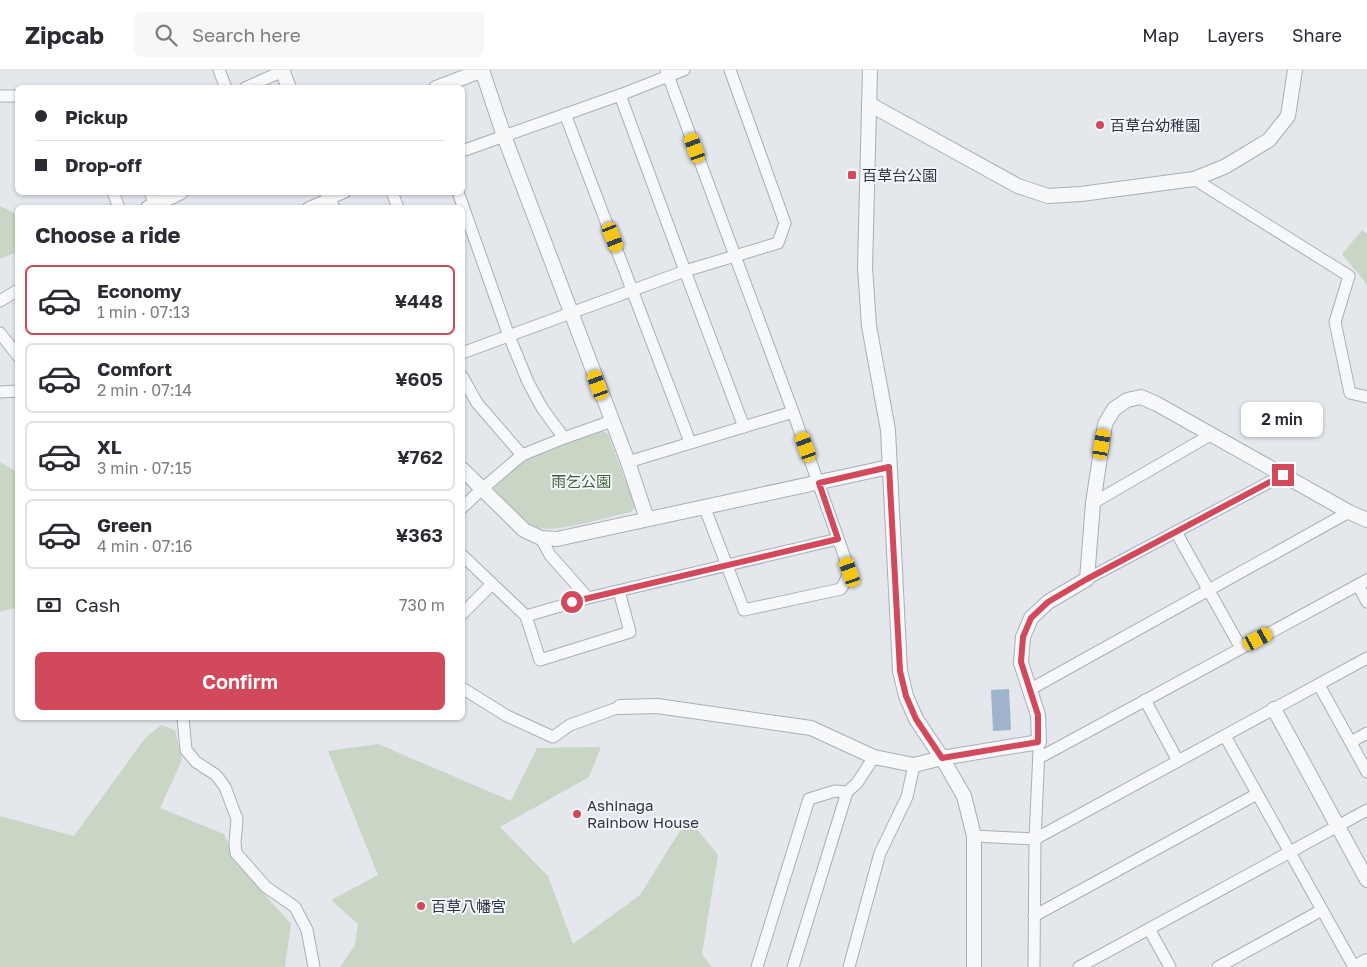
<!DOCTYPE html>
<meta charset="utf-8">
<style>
:root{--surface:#fff;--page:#f7f7f7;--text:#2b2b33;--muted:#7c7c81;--line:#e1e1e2;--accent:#d1495b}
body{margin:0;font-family:"Golos Text","Noto Sans JP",sans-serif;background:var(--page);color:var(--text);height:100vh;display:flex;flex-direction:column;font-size:19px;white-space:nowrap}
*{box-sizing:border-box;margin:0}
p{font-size:16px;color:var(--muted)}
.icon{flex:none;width:28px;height:28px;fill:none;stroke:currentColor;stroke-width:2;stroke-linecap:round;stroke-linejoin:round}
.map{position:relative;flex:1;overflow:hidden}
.panel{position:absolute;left:15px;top:135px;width:450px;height:515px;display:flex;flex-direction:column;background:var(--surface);border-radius:8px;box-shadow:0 1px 4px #0004}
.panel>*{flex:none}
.banner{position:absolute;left:15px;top:15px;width:450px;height:110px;border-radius:8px;box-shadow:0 1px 4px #0004;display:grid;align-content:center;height:110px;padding:0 20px;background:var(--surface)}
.end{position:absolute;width:22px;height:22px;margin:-11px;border:6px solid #d1495b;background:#fff;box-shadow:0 0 0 2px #fff}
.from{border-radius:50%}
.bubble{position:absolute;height:35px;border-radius:8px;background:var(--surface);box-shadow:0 1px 4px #0004;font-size:16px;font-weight:600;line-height:35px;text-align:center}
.car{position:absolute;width:15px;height:30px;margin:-15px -8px;border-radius:6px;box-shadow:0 0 4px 1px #0007;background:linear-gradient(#f5c518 24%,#345 0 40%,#f5c518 0 76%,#345 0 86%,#f5c518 0)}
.banner b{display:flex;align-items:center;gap:18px;height:48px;font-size:19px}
.banner b+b{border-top:1px solid var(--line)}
.banner i{width:12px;height:12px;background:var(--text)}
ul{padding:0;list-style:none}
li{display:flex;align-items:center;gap:15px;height:70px;margin:0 10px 8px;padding:0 10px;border:2px solid var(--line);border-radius:8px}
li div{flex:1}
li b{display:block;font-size:19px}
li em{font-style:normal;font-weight:600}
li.on{border-color:var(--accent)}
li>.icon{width:45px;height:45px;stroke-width:1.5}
h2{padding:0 20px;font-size:22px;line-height:60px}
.pay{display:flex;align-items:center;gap:12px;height:55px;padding:0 20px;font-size:19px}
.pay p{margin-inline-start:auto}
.primary-button{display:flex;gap:10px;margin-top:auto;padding:10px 20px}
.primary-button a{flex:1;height:58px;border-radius:8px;background:var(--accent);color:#fff;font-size:20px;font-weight:600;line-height:58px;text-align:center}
header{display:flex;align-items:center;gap:30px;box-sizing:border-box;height:70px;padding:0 25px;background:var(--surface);border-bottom:1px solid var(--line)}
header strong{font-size:24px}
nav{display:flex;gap:28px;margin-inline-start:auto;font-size:18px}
.search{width:350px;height:45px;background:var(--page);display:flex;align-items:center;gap:12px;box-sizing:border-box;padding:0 18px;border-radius:8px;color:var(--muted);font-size:19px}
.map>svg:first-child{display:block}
.green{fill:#c9d6c5}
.water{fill:#9fb4cc}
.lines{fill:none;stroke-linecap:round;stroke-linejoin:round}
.minor-casing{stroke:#a9aeb7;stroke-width:13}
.tertiary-casing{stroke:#a9aeb7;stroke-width:16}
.minor{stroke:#f7f8fa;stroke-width:11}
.tertiary{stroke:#f7f8fa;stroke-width:14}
.route{stroke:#d1495b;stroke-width:6}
.poi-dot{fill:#d1495b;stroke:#f4f6f9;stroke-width:2}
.labels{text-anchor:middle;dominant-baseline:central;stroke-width:4;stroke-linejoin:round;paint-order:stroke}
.poi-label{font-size:15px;fill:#2b3445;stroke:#f4f6f9;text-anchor:start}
.park-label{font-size:15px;fill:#3f6138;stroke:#f4f6f9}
</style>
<header>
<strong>Zipcab</strong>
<div class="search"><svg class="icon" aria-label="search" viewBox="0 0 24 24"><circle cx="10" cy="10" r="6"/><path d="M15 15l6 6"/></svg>Search here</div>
<nav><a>Map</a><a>Layers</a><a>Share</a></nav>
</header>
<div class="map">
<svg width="1367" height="897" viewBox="0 0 1367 897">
<rect width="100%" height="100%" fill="#e4e7ec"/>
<!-- green -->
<g class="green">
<polygon points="0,136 18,145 17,182 0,189"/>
<polygon points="1362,160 1367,164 1367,220 1366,213 1342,184"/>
<path d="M601,360l7,4 27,72 -4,6c-20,4 -75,21 -92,16 -17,-6 -32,-25 -45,-38 9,-29 80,-50 107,-60z"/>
<polygon points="0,392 18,403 17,540 13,538 0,542"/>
<polygon points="161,655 175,660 182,690 160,738 224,764 238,795 291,854 285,897 0,897 0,746 74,766 146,667"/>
<polygon points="378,674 511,731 537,678 601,677 589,707 500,757 548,806 573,874 640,825 688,748 718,785 702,884 712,897 340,897 355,875 358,854 331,830 378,805 328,681"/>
</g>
<!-- water -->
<polygon class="water" points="1009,619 1011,660 993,661 991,620"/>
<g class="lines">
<defs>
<g id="minor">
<polyline points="219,0 226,18"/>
<polyline points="666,0 793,342 850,502 841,519 744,540 704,436"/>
<polyline points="245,18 285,0"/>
<polyline points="620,25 685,201 744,357"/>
<polyline points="0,26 18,26"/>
<polyline points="565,44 690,372"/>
<polyline points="462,81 620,25 684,0"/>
<polyline points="1194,109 1349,206 1335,252 1350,323 1367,327"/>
<polyline points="113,122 119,138"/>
<polyline points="150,122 156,138"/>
<polyline points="392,122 398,138"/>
<polyline points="458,122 509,266 528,312 542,338 564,368"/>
<polyline points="308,138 345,122"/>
<polyline points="0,231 18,220"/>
<polyline points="0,263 18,286"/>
<polyline points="462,283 685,201 778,173 785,153 730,0"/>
<polyline points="462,306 477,333 522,385"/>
<polyline points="0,322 18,321"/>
<polyline points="628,392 793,342"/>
<polyline points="1093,433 1212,364"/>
<polyline points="462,438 482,419 522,385 564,368 612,351"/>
<polyline points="1176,462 1241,578"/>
<polyline points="541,468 550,485 588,528"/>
<polyline points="462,485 526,546 540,590 630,562 619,521"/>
<polyline points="1087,509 1283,405"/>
<polyline points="1358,515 1367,532"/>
<polyline points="462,544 492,514"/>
<polyline points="526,546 588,528 838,469"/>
<polyline points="1319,615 1367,702"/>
<polyline points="462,618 507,646 553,667 570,655 620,637"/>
<polyline points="1029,620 1349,442"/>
<polyline points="1145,630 1178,691"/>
<polyline points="183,648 186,680 196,692 216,705 225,717 237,749 235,773 236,783 266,817 295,837 307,860 314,897"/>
<polyline points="1225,666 1354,897"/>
<polyline points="1351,672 1367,663"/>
<polyline points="1039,688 1367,510"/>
<polyline points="974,766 1035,769 1367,588"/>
<polyline points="1034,846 1257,724"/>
<polyline points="1149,859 1170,897"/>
<polyline points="757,897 809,729 835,721 847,722"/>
<polyline points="793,897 847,722 857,713 874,687"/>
<polyline points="849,897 880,783 907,727 914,695"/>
<polyline points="1034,897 1035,769 1039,681"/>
<polyline points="1079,897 1367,740"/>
<polyline points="1218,897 1322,840"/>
</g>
<g id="tertiary">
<polyline points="282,0 289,18"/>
<polyline points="482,0 504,66 628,392 647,449"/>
<polyline points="870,0 865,197 869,256 888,360 900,601 906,626 916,649 942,688 964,726 974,766 974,897"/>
<polyline points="436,18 483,0"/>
<polyline points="869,34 1018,116 1048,126 1081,124 1194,109 1224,97 1241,87 1269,70 1288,46 1295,0"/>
<polyline points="327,122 332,138"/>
<polyline points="148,138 181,122"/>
<polyline points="462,399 524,460 541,468 557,469 889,397"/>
<polyline points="620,637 657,636 811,658 874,687 914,695 942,688 1039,672 1038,645 1021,593 1023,567 1031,548 1048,532 1087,509 1093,433 1105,354 1114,339 1127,330 1141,327 1157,334 1349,442 1367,450"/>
<polyline points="1274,639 1367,810"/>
<polyline points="1356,897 1367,891"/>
</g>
</defs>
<!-- minor casing -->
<use href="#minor" class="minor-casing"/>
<!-- tertiary casing -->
<use href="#tertiary" class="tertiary-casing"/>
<!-- minor -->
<use href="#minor" class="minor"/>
<!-- tertiary -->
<use href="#tertiary" class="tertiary"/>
</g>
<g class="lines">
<!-- route -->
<polyline class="route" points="572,532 838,469 819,413 889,397 900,601 906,626 916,649 942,688 1038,672 1038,645 1021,592 1023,567 1031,548 1048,532 1087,509 1283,405"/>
</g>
<!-- markers -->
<g class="poi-dot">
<circle cx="1100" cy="55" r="5"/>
<rect x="847" y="100" width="10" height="10" rx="2.5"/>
<circle cx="577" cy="744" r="5"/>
<circle cx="421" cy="836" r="5"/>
</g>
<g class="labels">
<!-- poi labels -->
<g class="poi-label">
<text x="1110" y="55">百草台幼稚園</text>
<text x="862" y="105">百草台公園</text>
<text x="587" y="735">Ashinaga<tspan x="587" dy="17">Rainbow House</tspan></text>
<text x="431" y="836">百草八幡宮</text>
</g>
<!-- park labels -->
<g class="park-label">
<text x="581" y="411">雨乞公園</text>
</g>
</g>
</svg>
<i class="end from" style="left:572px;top:532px"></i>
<i class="end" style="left:1283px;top:405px"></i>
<div class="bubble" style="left:1241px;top:332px;width:82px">2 min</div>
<i class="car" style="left:695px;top:78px;rotate:340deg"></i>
<i class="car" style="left:613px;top:167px;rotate:159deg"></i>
<i class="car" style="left:598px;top:315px;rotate:340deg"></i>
<i class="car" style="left:1102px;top:374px;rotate:9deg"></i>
<i class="car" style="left:806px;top:377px;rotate:340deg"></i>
<i class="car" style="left:850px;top:502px;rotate:341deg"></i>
<i class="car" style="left:1258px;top:569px;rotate:62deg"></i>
<div class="banner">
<b><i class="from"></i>Pickup</b>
<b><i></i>Drop-off</b>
</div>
<section class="panel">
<h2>Choose a ride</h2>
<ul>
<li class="on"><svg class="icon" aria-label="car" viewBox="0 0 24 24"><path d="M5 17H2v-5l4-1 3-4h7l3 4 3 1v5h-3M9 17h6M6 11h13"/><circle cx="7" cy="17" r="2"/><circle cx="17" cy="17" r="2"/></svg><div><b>Economy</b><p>1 min · 07:13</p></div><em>¥448</em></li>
<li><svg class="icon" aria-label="car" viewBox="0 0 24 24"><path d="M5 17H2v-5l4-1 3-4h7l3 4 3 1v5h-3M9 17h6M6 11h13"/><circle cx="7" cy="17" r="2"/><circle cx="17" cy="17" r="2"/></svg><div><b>Comfort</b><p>2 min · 07:14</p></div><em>¥605</em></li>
<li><svg class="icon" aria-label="car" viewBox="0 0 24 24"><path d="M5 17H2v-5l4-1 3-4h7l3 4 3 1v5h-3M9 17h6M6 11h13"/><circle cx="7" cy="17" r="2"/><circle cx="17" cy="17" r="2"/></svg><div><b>XL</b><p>3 min · 07:15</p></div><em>¥762</em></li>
<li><svg class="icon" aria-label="car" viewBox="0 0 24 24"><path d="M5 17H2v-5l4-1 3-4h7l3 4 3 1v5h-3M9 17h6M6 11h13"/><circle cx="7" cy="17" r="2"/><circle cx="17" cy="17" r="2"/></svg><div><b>Green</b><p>4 min · 07:16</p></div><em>¥363</em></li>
</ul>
<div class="pay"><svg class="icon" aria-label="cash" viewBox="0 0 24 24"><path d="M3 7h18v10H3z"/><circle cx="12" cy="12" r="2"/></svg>Cash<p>730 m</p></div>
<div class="primary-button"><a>Confirm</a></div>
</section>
</div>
